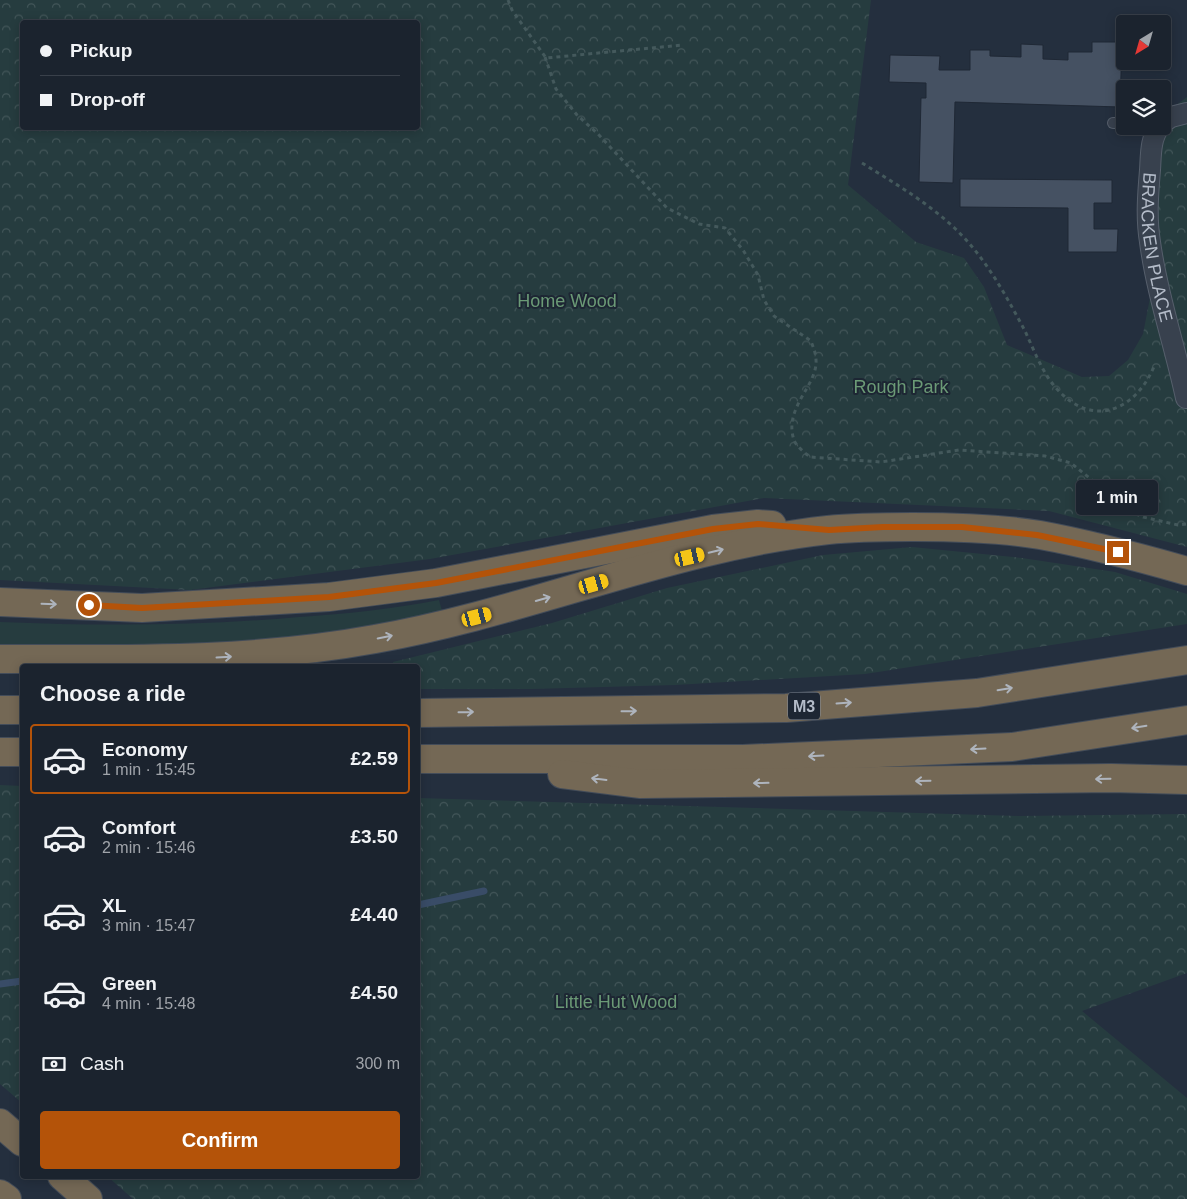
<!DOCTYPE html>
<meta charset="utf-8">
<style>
:root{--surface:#1b232e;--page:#282f3a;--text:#f1f3f6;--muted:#a0a4aa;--line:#39404a;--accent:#b45309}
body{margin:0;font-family:Arial,sans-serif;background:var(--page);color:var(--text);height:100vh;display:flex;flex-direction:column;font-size:19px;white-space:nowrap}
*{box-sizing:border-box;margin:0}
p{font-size:16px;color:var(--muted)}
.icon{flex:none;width:28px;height:28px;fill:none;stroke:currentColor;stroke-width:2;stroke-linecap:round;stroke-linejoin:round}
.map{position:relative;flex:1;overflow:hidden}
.drawer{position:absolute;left:20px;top:664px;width:400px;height:515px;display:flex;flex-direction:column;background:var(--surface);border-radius:5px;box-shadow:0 2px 12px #0003,0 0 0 1px var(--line)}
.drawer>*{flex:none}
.guide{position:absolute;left:20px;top:20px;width:400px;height:110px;border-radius:5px;box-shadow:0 2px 12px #0003,0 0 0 1px var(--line);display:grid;align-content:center;height:110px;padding:0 20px;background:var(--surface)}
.needle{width:32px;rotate:217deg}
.controls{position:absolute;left:1116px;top:15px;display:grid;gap:10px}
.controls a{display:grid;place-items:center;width:55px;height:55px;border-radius:5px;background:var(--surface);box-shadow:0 2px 12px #0003,0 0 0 1px var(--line);font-size:25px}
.end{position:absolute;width:22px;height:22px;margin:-11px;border:6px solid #b45309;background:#fff;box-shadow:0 0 0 2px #fff}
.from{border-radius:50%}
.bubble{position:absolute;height:35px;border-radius:5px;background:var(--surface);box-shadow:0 2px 12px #0003,0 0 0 1px var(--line);font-size:16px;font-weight:600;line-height:35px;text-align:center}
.car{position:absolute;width:15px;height:30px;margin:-15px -8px;border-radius:6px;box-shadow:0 0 4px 1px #0007;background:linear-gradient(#f5c518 24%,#345 0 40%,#f5c518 0 76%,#345 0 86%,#f5c518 0)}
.guide b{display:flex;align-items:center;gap:18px;height:48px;font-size:19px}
.guide b+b{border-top:1px solid var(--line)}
.guide i{width:12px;height:12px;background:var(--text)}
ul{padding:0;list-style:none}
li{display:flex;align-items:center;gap:15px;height:70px;margin:0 10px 8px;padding:0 10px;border:2px solid transparent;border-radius:5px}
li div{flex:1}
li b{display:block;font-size:19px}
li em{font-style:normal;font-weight:600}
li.on{border-color:var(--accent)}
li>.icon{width:45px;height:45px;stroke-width:1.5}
h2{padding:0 20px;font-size:22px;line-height:60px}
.pay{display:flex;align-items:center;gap:12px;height:55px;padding:0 20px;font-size:19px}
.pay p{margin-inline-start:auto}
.cta{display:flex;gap:10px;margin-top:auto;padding:10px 20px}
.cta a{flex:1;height:58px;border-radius:5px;background:var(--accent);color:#fff;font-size:20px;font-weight:600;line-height:58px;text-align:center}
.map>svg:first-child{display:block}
.grass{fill:#263c3f}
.forest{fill:url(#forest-crowns);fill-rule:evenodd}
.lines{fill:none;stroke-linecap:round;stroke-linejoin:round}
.stream{stroke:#394c67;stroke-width:7}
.building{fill:#455162;stroke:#1f2835}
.lane-casing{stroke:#565f6c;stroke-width:12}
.street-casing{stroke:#565f6c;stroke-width:22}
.highway-casing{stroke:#434c59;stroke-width:30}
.path{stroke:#44595c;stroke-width:3;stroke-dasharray:4 4;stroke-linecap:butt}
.lane{stroke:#38414e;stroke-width:10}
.street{stroke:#38414e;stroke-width:20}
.highway{stroke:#746855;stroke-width:28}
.oneway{stroke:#aeb4bd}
.route{stroke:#b45309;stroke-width:6}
.labels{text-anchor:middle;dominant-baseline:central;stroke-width:4;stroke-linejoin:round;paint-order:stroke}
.shield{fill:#1d2633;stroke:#878f9c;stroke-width:1}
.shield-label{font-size:16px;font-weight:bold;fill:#b4bcc9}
.street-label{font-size:18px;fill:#b4bcc9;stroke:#1d2633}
.park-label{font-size:18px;fill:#6b9a76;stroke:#1d2633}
</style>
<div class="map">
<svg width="1187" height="1199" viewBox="0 0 1187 1199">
<defs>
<pattern id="forest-crowns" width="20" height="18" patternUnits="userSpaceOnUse" patternTransform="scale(1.25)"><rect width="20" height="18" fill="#263c3f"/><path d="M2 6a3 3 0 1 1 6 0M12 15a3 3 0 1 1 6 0" fill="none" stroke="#435659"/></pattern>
</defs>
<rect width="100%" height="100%" fill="#242f3e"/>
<!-- grass -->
<path class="grass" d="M439,600l4,14 -106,20 -131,13h-206v-25c100,4 200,4 299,-5 47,-3 93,-8 140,-17z"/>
<!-- forest -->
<g class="forest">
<path d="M0,0h871l-23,185 68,57 48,16 20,29 23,58 75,32 27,-1 19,-16 15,-26 8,-41 12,-178 24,-18v450l-138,-36 -285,-13 -334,61 -240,31 -190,-10zM22,22h396v106h-396z"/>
<polygon points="912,547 1022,558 1115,572 1187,594 1187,624 865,674 675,685 532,689 418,689 418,666 394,666 393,662 552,623 667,588 823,555"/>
<polygon points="0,785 22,786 22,1103 0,1084"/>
<polygon points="418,798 1019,816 1187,814 1187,973 1082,1011 1187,1098 1187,1199 133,1199 107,1176 418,1176"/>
</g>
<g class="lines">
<!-- stream -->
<g class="stream">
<polyline points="418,905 484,891"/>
<polyline points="0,984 22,981"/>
</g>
</g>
<!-- building -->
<g class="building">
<polygon points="1092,42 1122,42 1120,107 955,102 953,183 919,182 921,98 926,98 926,83 889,82 890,55 940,56 939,70 970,70 970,50 990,50 990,56 1021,57 1021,44 1043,45 1043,59 1068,60 1068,52 1092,52"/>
<polygon points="960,179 1112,180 1112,203 1094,203 1094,229 1118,229 1117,252 1068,252 1068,208 960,207"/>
</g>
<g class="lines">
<defs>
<polyline id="lane" points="1113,123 1125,123"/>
<g id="street">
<polyline points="1162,123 1171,117 1187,113"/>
<path id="s1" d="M1160,126c-10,12 -9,30 -10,44 -2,24 -4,48 0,72 7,53 25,104 36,156"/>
</g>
<g id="highway">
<polyline points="0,602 142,608 329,597 436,583 713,529 758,524 772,525"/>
<path d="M0,659c126,0 250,3 375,-20 153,-27 298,-92 453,-109 28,-3 57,-3 85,-3 42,0 85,1 127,8 49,9 98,22 147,36"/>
<polyline points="0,710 22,710"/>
<polyline points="418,713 786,708 977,693 1187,660"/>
<polyline points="0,752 22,752"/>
<polyline points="418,759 743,759 1012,747 1187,720"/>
<polyline points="562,774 641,784 1111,778 1187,780"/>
<polyline points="0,1123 22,1142"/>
<polyline points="62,1176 88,1199"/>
<polyline points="0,1194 7,1199"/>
</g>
</defs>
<!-- lane casing -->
<use href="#lane" class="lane-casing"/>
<!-- street casing -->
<use href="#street" class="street-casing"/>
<!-- highway casing -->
<use href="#highway" class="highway-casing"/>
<!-- path -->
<g class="path">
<polyline points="508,0 512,10 546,58 683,45"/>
<path d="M545,57l11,32 21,26 21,19 69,74 32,16 26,4 18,22 15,25 6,25 10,16 37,25c2,6 5,12 5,19 2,25 -33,48 -22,80 2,6 11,13 16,17l71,5 78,-12 86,6 26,7 60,49 12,5 35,8 9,-1"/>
<path d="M862,163c37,23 77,46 106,79 23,26 41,59 57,89 9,19 17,41 31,57 37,42 81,22 99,-24"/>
</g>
<!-- lane -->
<use href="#lane" class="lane"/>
<!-- street -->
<use href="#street" class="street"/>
<!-- highway -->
<use href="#highway" class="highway"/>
</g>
<!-- one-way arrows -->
<defs><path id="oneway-shaft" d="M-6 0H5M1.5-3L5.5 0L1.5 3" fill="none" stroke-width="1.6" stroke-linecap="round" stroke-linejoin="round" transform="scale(1.25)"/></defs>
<g class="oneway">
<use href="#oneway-shaft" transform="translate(716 551) rotate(-13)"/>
<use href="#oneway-shaft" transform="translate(543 599) rotate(-16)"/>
<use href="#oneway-shaft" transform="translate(49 604) rotate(2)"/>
<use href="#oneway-shaft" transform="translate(385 637) rotate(-11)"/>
<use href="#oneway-shaft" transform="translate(224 657) rotate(-3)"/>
<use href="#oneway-shaft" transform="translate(1005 689) rotate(-9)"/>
<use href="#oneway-shaft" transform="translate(844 703) rotate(-4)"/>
<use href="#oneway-shaft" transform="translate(629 711) rotate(-1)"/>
<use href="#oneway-shaft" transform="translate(466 712) rotate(-1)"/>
<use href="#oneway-shaft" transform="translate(1139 727) rotate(171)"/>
<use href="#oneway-shaft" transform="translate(978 749) rotate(177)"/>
<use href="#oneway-shaft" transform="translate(816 756) rotate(177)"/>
<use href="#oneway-shaft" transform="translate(599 779) rotate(-173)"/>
<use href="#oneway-shaft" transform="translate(1103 779) rotate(179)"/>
<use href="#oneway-shaft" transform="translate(923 781) rotate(179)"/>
<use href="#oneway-shaft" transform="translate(761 783) rotate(179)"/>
</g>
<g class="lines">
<!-- route -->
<polyline class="route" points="89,605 142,608 329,597 436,583 713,529 758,524 829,530 883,527 962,527 1037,535 1118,552"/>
</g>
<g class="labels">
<!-- shield labels -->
<rect class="shield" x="788" y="692.5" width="32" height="27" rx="4"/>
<g class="shield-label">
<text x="804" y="706">M3</text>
</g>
<!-- street labels -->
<g class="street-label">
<text stroke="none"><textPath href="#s1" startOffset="124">BRACKEN PLACE</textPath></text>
</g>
<!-- park labels -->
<g class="park-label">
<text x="567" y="301">Home Wood</text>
<text x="901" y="387">Rough Park</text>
<text x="616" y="1002">Little Hut Wood</text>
</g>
</g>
</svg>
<div class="controls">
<a><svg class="needle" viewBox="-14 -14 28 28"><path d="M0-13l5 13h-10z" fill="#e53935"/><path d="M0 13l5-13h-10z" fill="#a0a4aa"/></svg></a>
<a><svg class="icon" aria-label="layers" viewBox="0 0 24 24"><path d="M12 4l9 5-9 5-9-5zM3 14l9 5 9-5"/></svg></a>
</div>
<i class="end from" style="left:89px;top:605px"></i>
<i class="end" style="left:1118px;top:552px"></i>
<div class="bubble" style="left:1076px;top:480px;width:82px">1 min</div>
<i class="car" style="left:690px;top:557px;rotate:77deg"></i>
<i class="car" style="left:594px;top:584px;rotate:74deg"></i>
<i class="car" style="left:477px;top:617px;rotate:75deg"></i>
<div class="guide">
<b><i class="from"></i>Pickup</b>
<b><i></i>Drop-off</b>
</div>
<section class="drawer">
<h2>Choose a ride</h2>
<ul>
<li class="on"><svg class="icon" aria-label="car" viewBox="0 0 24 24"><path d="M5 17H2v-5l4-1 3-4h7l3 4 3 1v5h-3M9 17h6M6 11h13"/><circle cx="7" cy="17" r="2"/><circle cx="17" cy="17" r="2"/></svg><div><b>Economy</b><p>1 min · 15:45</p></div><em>£2.59</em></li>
<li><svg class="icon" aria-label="car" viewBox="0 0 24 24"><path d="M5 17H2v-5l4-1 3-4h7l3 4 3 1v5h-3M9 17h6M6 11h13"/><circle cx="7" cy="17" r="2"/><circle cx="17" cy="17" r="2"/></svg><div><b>Comfort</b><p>2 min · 15:46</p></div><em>£3.50</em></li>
<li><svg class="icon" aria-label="car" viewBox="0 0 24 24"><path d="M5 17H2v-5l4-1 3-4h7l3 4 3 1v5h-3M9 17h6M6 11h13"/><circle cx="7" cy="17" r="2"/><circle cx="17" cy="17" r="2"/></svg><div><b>XL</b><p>3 min · 15:47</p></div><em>£4.40</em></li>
<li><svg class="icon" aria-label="car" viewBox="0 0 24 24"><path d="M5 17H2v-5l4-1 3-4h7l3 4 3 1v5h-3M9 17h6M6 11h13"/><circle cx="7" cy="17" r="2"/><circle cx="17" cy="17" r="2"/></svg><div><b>Green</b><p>4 min · 15:48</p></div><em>£4.50</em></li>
</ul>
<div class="pay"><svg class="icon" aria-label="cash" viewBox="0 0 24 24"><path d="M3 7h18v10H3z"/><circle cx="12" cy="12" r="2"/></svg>Cash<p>300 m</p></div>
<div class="cta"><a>Confirm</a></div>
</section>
</div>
